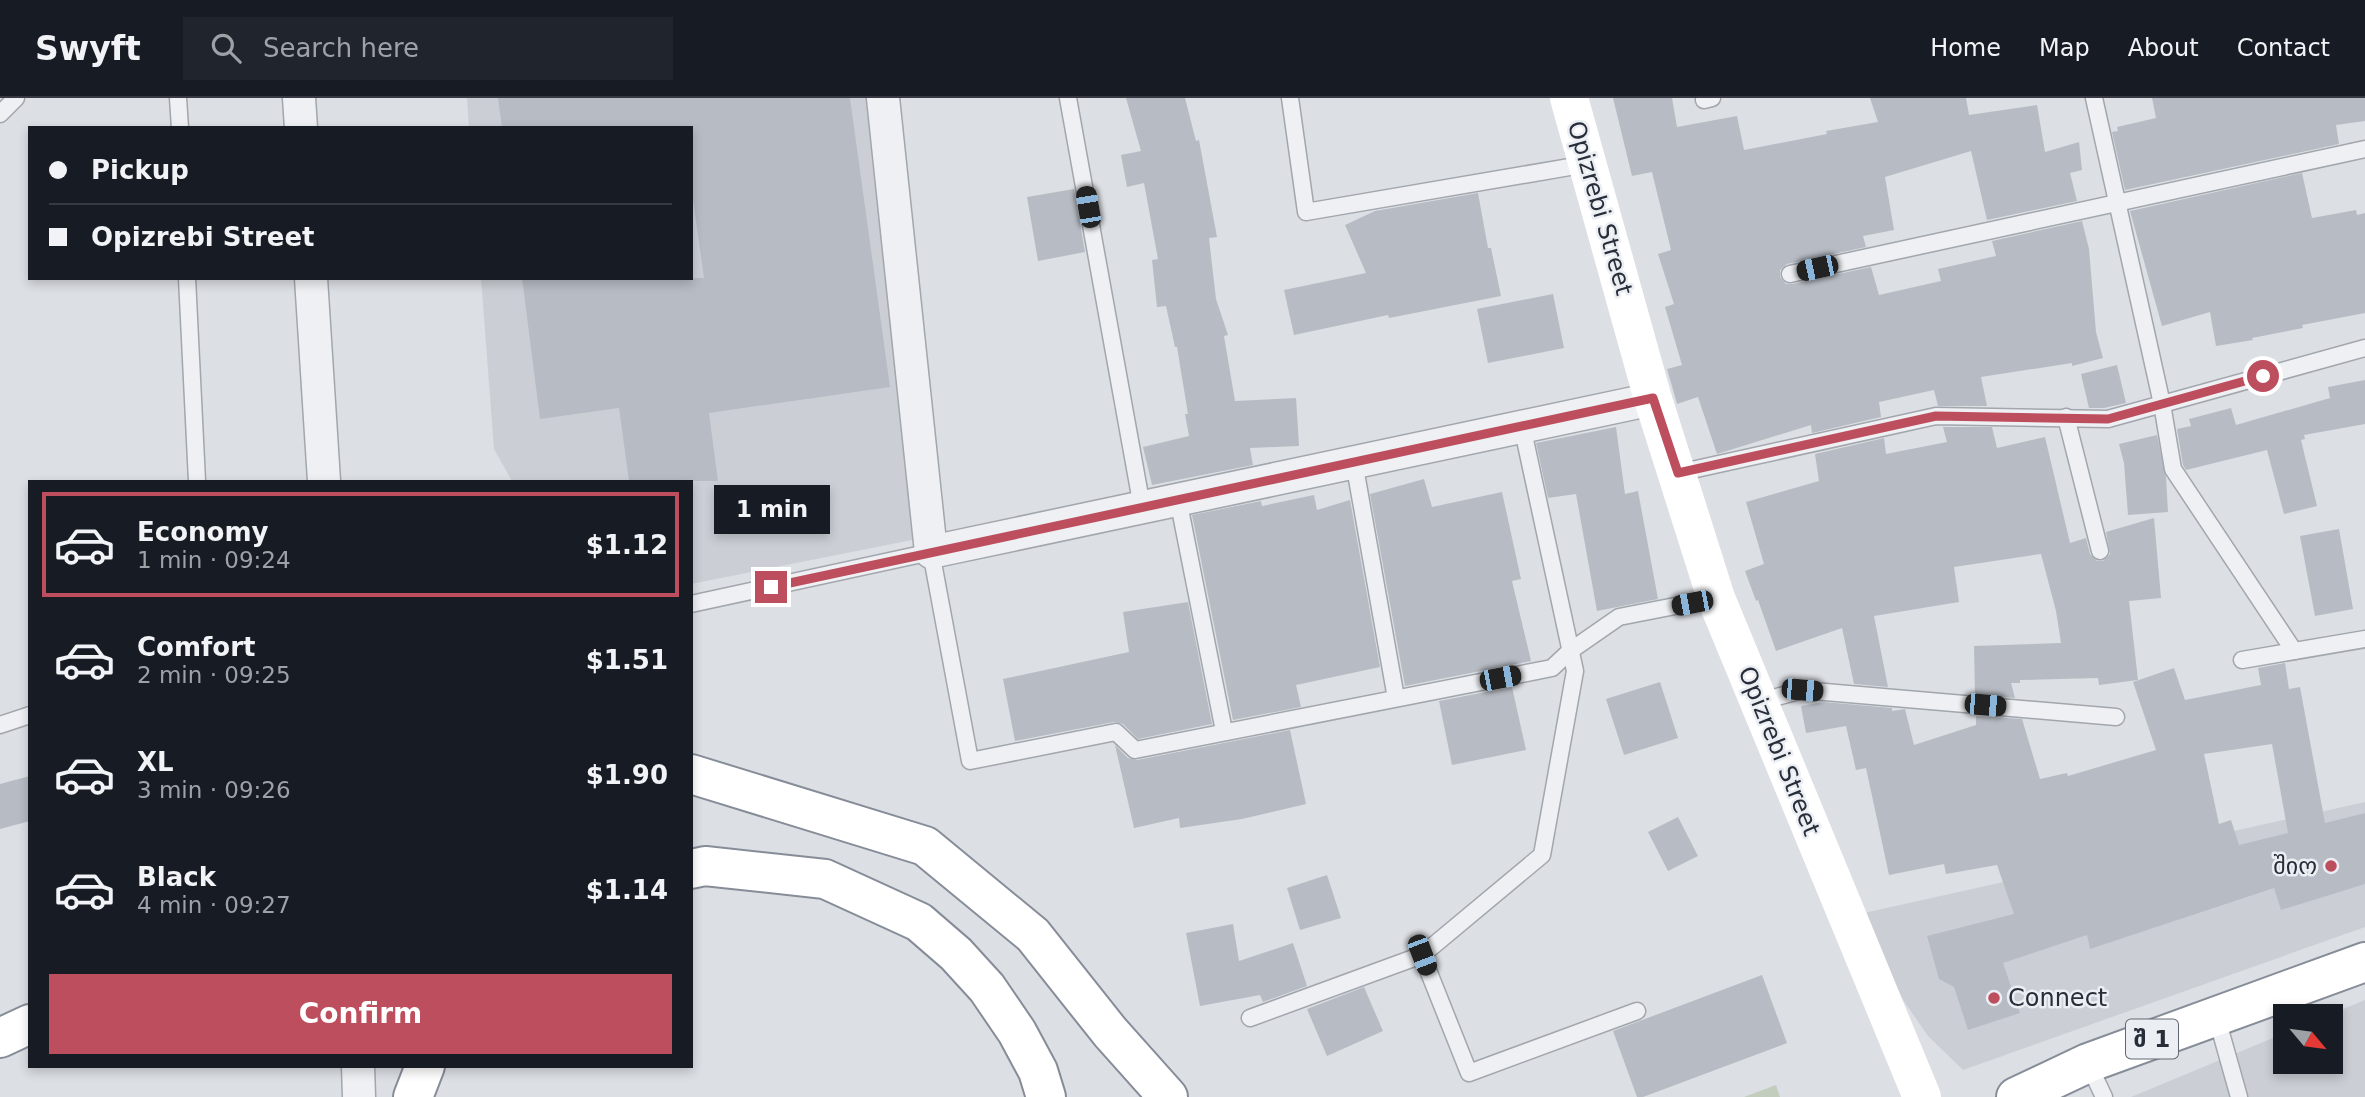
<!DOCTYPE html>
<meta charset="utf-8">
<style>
:root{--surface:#171b24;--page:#20242c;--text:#f1f3f6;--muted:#9ea1a6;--line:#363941;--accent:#bd4e5d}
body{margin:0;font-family:"DejaVu Sans","Noto Sans Georgian",sans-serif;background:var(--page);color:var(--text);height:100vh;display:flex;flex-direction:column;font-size:26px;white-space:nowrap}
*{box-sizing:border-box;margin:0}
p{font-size:23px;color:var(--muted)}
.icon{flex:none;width:38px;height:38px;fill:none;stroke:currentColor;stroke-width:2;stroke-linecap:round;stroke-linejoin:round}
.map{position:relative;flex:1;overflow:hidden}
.details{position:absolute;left:28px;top:382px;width:665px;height:588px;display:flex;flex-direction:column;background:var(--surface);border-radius:0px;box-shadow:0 4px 10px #0003}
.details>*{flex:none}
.banner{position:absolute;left:28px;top:28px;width:665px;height:154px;border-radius:0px;box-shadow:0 4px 10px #0003;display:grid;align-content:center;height:154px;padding:0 21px;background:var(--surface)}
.needle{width:46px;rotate:119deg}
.tools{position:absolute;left:2273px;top:906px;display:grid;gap:14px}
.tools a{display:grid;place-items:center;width:70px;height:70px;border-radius:0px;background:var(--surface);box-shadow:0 4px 10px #0003;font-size:35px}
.end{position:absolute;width:32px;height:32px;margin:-16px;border:9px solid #bd4e5d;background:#fff;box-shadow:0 0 0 4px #fff}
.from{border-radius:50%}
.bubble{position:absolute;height:49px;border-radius:0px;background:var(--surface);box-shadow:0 4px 10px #0003;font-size:23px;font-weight:700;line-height:49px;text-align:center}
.car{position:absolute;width:21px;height:42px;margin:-21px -10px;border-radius:9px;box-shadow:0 0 5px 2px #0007;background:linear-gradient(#222 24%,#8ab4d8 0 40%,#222 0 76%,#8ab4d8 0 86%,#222 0)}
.banner b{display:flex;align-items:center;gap:24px;height:66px;font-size:26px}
.banner b+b{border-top:2px solid var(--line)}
.banner i{width:18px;height:18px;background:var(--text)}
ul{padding:12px 0 0;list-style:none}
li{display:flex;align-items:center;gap:21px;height:105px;margin:0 14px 10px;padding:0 7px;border:4px solid transparent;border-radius:0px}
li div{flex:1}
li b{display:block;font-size:26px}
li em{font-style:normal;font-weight:700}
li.on{border-color:var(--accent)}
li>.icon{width:63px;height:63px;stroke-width:1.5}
.cta{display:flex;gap:14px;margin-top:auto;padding:14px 21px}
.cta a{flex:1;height:80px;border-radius:0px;background:var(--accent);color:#fff;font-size:28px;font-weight:700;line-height:80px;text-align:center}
header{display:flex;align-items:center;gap:42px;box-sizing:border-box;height:98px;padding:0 35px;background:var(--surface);border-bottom:2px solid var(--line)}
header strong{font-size:33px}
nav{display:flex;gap:38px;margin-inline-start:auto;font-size:24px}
.search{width:490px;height:63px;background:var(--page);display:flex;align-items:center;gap:18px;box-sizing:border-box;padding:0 24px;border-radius:0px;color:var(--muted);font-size:26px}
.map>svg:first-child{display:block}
.built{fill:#cbcfd5}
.green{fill:#c2cdbe}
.building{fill:#b7bcc4;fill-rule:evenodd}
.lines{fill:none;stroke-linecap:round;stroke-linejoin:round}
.lane-casing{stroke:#a2a6ad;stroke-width:19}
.street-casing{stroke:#a2a6ad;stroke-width:35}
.highway-casing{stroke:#868d99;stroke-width:42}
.lane{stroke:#eef0f3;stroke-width:16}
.street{stroke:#eef0f3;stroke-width:32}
.secondary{stroke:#fff;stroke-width:38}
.highway{stroke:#fff;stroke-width:38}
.route{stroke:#bd4e5d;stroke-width:9}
.poi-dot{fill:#bd4e5d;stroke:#ebeef3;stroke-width:2.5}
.labels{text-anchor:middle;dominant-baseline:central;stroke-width:5;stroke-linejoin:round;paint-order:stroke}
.shield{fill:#ebeef3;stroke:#626871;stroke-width:2}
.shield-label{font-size:23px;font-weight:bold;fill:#282e39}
.street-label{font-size:24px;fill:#282e39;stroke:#ebeef3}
.poi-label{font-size:24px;fill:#282e39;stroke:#ebeef3;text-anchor:end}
</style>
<header>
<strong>Swyft</strong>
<div class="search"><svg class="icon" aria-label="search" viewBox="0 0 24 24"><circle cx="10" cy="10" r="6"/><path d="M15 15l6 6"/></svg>Search here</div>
<nav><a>Home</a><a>Map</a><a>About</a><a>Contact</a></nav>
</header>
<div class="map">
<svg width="2365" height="999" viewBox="0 0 2365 999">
<rect width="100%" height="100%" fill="#dcdfe4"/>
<!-- built -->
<g class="built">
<polygon points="467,0 870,0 917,441 691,486 691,383 512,383 494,351 481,180 691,180 691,30 469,30"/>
<polygon points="2365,704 2365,829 1963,972 1928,938 1846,819"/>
<polygon points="2365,902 2365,999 2131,999 2285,935 2286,964 2331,964 2331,919 2324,919"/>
</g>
<!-- green -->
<polygon class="green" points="1776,987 1780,999 1744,999"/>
<!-- building -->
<g class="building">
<polygon points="498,0 850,0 890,289 709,315 718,383 629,383 619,310 540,321 522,180 704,180 691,87 691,30 502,30"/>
<polygon points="1126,0 1185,0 1196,43 1199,42 1217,139 1209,140 1216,201 1228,237 1224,238 1235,303 1296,300 1299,348 1250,350 1253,367 1152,387 1143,349 1189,338 1185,316 1188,316 1177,249 1175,249 1166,208 1157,209 1152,162 1158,161 1144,85 1127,89 1121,57 1141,53"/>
<polygon points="1613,0 1672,0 1677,29 1737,18 1744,52 1827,36 1826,33 1878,24 1870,0 1966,0 1969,17 2037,7 2045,54 2079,44 2082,72 2070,75 2077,103 1987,122 1971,53 1885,79 1894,132 1863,138 1866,149 1787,166 1780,172 1780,179 1786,186 1792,186 1871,169 1879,197 1941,183 1938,171 1996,158 1992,143 2082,123 2089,151 2096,234 2103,260 2072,268 2072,265 1981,279 1987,308 1938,308 1934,292 1879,304 1881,319 1812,335 1811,327 1717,356 1698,299 1677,306 1674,295 1667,271 1682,267 1665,209 1674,206 1658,156 1671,152 1652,74 1632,78"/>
<polygon points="2152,0 2365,0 2365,23 2336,27 2339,46 2125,92 2112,34 2118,33 2117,29 2156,20"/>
<polygon points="2302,75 2312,120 2356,112 2357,117 2365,115 2365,215 2302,227 2303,230 2252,240 2253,242 2216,248 2210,214 2162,228 2130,113"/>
<polygon points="1074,91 1085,154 1038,163 1027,99"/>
<polygon points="1478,95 1488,150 1491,150 1501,198 1389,220 1388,217 1294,237 1284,192 1366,175 1345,127 1375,113"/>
<polygon points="1553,196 1564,250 1488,265 1477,211"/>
<polygon points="2117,267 2126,305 2104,310 2089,310 2081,276"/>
<polygon points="2365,282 2365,326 2304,337 2305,341 2301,342 2317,408 2284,416 2267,352 2186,372 2183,367 2177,331 2191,328 2189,321 2231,310 2236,327 2330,300 2328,289"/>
<polygon points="1616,329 1625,396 1638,393 1658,501 1597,513 1576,396 1548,400 1536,345"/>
<polygon points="1943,329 1992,329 1997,350 2045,339 2070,445 2086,440 2090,456 2097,463 2103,463 2110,456 2106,434 2154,420 2161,500 2129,503 2138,582 2099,587 2098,580 2020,582 2020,585 2011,585 2015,600 1975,596 1974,548 2061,545 2056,513 2041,456 1954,469 1959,504 1874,518 1888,589 1854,586 1842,530 1776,553 1758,502 1756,503 1745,473 1764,466 1746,404 1819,383 1815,356 1884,340 1886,356 1947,344"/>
<polygon points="2157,337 2166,379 2168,414 2128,417 2124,365 2119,346"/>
<polygon points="1424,381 1432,409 1502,394 1521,481 1512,483 1531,563 1405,588 1370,396"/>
<polygon points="1314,397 1317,412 1350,402 1380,569 1296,587 1301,609 1233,622 1192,417 1261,403 1262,408"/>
<polygon points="2339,431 2353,511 2315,518 2300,438"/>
<polygon points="1188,504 1212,626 1138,641 1123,626 1114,624 1015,643 1003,581 1129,554 1123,514"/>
<path d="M2285,565l4,26 11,-2 25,136 40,-10v71l-84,26 -7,-22 -184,61 -3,-14 -84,28 17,50 -52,17 -14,-43 -15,-8 -12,-43 87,-22 -17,-49 -51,9 -2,-10 -55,11 -23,-107 -10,2 -10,-44 -40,7 -5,-27 23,-4 68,6v3l13,-2 9,36 62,-20v-9l46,3 18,60 27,-6 1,3 88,-26 -23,-68 41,-14 11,32 76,-15 -3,-17zM2272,646l16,89 -49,12 -8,-25 -12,4 -15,-70z"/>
<polygon points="1660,584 1678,640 1624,657 1606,601"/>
<polygon points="1512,589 1526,652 1452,667 1439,603"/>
<polygon points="1290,632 1306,706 1242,721 1180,730 1179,720 1134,730 1115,647 1128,660 1137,662"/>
<polygon points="30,678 30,723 0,731 0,686"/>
<polygon points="1678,719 1698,758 1668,773 1648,734"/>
<polygon points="1327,777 1341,820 1300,832 1287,790"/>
<polygon points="1233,826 1239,863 1293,845 1307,888 1263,904 1260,897 1200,908 1186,835"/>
<polygon points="1762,877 1787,945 1643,999 1637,999 1613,933"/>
<polygon points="1364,889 1383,933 1327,958 1307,911"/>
</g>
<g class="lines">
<defs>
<g id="lane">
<polyline points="178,0 180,30"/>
<polyline points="1068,0 1142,409"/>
<polyline points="1290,0 1306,114 1587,66"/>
<polyline points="2094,0 2162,306 2173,371 2294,553"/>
<polyline points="1704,2 1712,0"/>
<polyline points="0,16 16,0"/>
<polyline points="1790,176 2365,51"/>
<polyline points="187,180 197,383"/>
<polyline points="2066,319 2100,453"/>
<polyline points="1354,364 1396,600"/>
<polyline points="1678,375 1936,318 2108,321 2365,250"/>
<polyline points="1178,401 1224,633"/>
<polyline points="691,506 931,454 970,663 1116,634 1135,652 1552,570 1570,553 1619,519 1716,500"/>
<polyline points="2242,562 2365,541"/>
<polyline points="1759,604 1802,592 2116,619"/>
<polyline points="0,627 30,617"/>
<polyline points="1422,857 1469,975 1637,913"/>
<polyline points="2216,917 2239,999"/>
<polyline points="1250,920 1422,857 1542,757 1575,573 1522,328"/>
<polyline points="2088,965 2104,999"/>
</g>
<g id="street">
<polyline points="299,0 301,30"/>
<polyline points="883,0 931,454 1653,301"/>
<polyline points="311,180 324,383"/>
<polyline points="358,968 359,999"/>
</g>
<g id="highway">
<polyline points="691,676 925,748 1033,837 1110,934 1168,999"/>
<polyline points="691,771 705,768 825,781 919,824 956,856 987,890 1017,934 1038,973 1046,999"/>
<polyline points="0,940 30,926"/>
<polyline points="413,999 425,968"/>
<polyline points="2016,999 2088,965 2365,864"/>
</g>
</defs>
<!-- lane casing -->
<use href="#lane" class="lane-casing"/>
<!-- street casing -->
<use href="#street" class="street-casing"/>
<!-- highway casing -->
<use href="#highway" class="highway-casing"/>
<!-- lane -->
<use href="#lane" class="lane"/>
<!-- street -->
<use href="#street" class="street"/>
<!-- secondary -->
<polyline class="secondary" points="1569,0 1653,301 1716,500 1922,999"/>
<!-- highway -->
<use href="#highway" class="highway"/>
</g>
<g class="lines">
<!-- route -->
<polyline class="route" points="771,489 1653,300 1678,375 1936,318 2108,321 2263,278"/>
</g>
<!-- markers -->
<g class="poi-dot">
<circle cx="2331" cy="768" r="7"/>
<circle cx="1994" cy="900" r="7"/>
</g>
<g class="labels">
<!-- shield labels -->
<rect class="shield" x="2126" y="921.5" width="52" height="39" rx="5"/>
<g class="shield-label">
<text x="2152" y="941">შ 1</text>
</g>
<!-- street labels -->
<g class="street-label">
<text transform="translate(1600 110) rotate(74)">Opizrebi Street</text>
<text transform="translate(1779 653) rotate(68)">Opizrebi Street</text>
</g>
<!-- poi labels -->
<g class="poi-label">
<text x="2317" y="768">შიო</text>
<text x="2008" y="900" text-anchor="start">Connect</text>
</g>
</g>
</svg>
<div class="tools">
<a><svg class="needle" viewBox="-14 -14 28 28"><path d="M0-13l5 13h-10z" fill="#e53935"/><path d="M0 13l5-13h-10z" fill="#9ea1a6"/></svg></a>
</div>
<i class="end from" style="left:2263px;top:278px"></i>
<i class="end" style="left:771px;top:489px"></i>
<div class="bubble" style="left:714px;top:387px;width:116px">1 min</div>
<i class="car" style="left:1088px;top:109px;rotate:350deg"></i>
<i class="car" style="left:1817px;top:170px;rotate:258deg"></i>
<i class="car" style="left:1692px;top:505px;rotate:259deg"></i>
<i class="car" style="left:1500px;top:580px;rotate:79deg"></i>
<i class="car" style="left:1802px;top:592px;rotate:95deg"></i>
<i class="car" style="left:1985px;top:607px;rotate:95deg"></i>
<i class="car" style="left:1422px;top:857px;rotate:159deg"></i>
<div class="banner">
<b><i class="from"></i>Pickup</b>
<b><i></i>Opizrebi Street</b>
</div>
<section class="details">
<ul>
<li class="on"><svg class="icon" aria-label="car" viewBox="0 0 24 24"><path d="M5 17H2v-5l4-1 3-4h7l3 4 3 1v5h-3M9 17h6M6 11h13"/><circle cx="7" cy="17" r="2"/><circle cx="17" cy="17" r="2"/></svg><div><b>Economy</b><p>1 min · 09:24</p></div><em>$1.12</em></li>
<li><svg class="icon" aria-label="car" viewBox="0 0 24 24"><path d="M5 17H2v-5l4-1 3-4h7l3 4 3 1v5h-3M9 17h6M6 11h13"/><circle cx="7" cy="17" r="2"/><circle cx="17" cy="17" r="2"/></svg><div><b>Comfort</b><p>2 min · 09:25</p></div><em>$1.51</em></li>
<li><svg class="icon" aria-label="car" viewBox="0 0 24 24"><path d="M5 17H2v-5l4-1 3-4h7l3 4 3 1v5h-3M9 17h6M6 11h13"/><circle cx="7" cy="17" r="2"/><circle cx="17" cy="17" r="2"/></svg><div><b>XL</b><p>3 min · 09:26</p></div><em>$1.90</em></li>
<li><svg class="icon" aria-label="car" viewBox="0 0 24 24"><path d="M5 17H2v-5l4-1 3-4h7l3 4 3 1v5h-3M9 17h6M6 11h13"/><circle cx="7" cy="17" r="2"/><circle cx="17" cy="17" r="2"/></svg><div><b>Black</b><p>4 min · 09:27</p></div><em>$1.14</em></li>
</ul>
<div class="cta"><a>Confirm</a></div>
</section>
</div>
